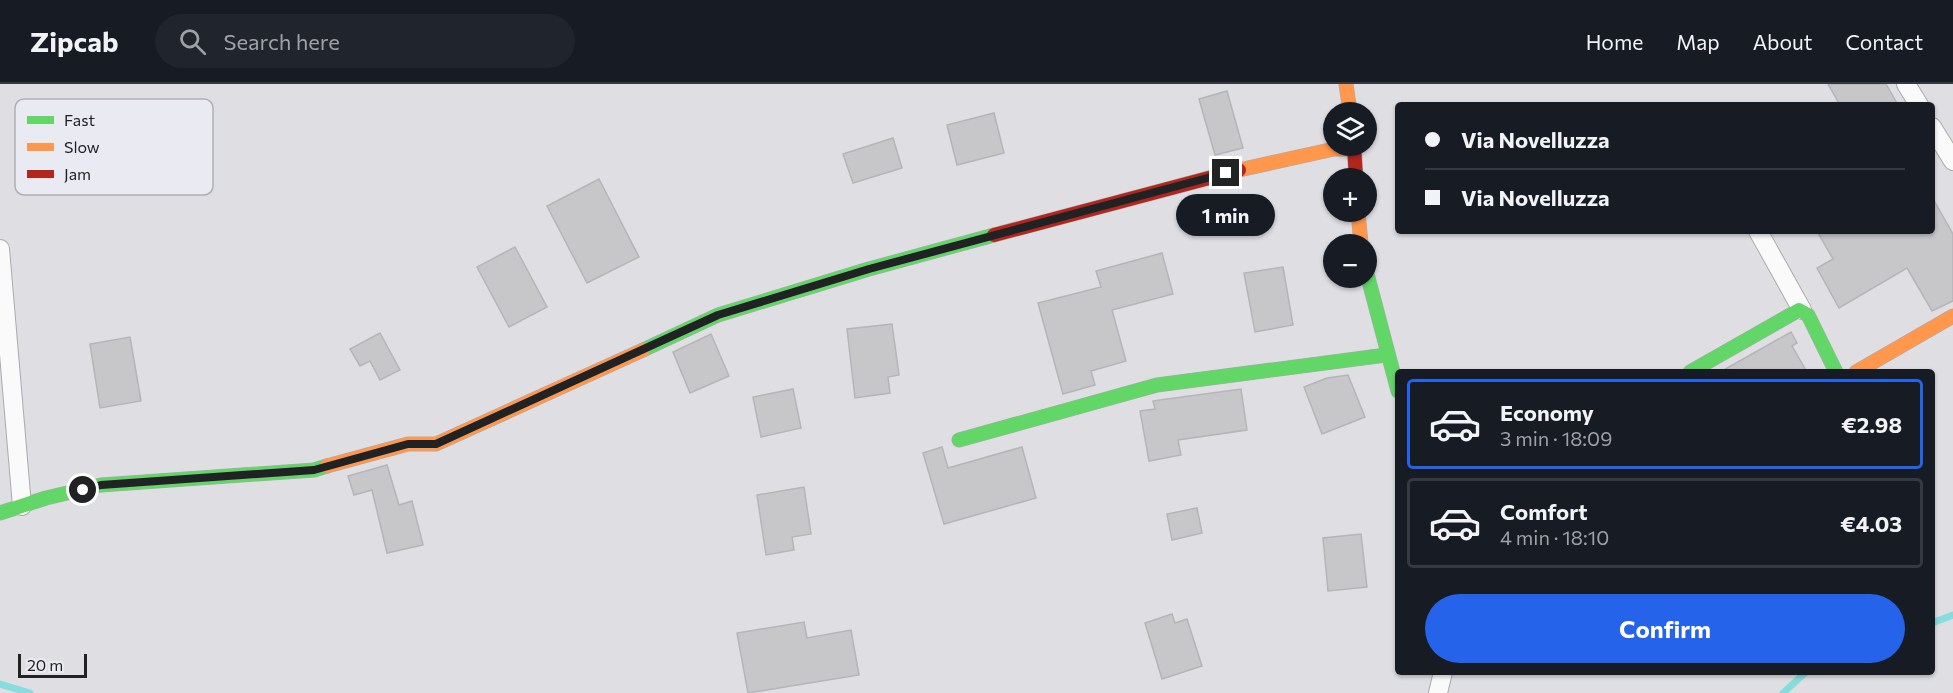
<!DOCTYPE html>
<meta charset="utf-8">
<style>
:root{--surface:#171b24;--page:#20242c;--text:#f1f3f6;--muted:#9ea1a6;--line:#363941;--accent:#2563eb}
body{margin:0;font-family:Commissioner,sans-serif;background:var(--page);color:var(--text);height:100vh;display:flex;flex-direction:column;font-size:22px;white-space:nowrap}
*{box-sizing:border-box;margin:0}
p{font-size:20px;color:var(--muted)}
.icon{flex:none;width:33px;height:33px;fill:none;stroke:currentColor;stroke-width:2;stroke-linecap:round;stroke-linejoin:round}
.map{position:relative;flex:1;overflow:hidden}
.side{position:absolute;left:1395px;top:285px;width:540px;height:306px;display:flex;flex-direction:column;background:var(--surface);border-radius:6px;box-shadow:0 2px 4px #0004}
.side>*{flex:none}
.hud{position:absolute;left:1395px;top:18px;width:540px;height:132px;border-radius:6px;box-shadow:0 2px 4px #0004;display:grid;align-content:center;height:132px;padding:0 30px;background:var(--surface)}
.fabs{position:absolute;left:1323px;top:18px;display:grid;gap:12px}
.fabs a{display:grid;place-items:center;width:54px;height:54px;border-radius:50%;background:var(--surface);box-shadow:0 2px 4px #0004;font-size:30px}
.scale{position:absolute;left:18px;bottom:15px;width:69px;box-sizing:border-box;padding-left:6px;border:3px solid #212224;border-top:0;font-size:16px;line-height:21px;white-space:nowrap;color:#212224;-webkit-text-stroke:4px #eaebf2;paint-order:stroke}
.end{position:absolute;width:27px;height:27px;margin:-14px;border:8px solid #212224;background:#fff;box-shadow:0 0 0 3px #fff}
.from{border-radius:50%}
.bubble{position:absolute;height:42px;border-radius:21px;background:var(--surface);box-shadow:0 2px 4px #0004;font-size:20px;font-weight:700;line-height:42px;text-align:center}
.hud b{display:flex;align-items:center;gap:21px;height:57px;font-size:22px}
.hud b+b{border-top:2px solid var(--line)}
.hud i{width:15px;height:15px;background:var(--text)}
ul{padding:10px 0 0;list-style:none}
li{display:flex;align-items:center;gap:18px;height:90px;margin:0 12px 9px;padding:0 18px;border:3px solid var(--line);border-radius:6px}
li div{flex:1}
li b{display:block;font-size:22px}
li em{font-style:normal;font-weight:700}
li.on{border-color:var(--accent)}
li>.icon{width:54px;height:54px;stroke-width:1.5}
.action{display:flex;gap:12px;margin-top:auto;padding:12px 30px}
.action a{flex:1;height:69px;border-radius:36px;background:var(--accent);color:#fff;font-size:24px;font-weight:700;line-height:69px;text-align:center}
header{display:flex;align-items:center;gap:36px;box-sizing:border-box;height:84px;padding:0 30px;background:var(--surface);border-bottom:2px solid var(--line)}
header strong{font-size:28px}
nav{display:flex;gap:33px;margin-inline-start:auto;font-size:21px}
.search{width:420px;height:54px;background:var(--page);display:flex;align-items:center;gap:15px;box-sizing:border-box;padding:0 21px;border-radius:33px;color:var(--muted);font-size:22px}
.map>svg:first-child{display:block}
.lines{fill:none;stroke-linecap:round;stroke-linejoin:round}
.stream{stroke:#87dcde;stroke-width:7}
.building{fill:#c7c7c9;stroke:#b4b5b8;stroke-width:1.5}
.street-casing{stroke:#a9aaad;stroke-width:20}
.fast-casing{stroke:#a9aaad;stroke-width:15}
.slow-casing{stroke:#a9aaad;stroke-width:15}
.jam-casing{stroke:#a9aaad;stroke-width:15}
.street{stroke:#fafafb;stroke-width:18}
.fast{stroke:#63d668;stroke-width:14}
.slow{stroke:#ff974d;stroke-width:14}
.jam{stroke:#b3261e;stroke-width:14}
.route{stroke:#212224;stroke-width:8}
.key{fill:#eaebf2;stroke:#aeafb4;stroke-width:1.5}
.key-label{font-size:16px;fill:#212224}
</style>
<header>
<strong>Zipcab</strong>
<div class="search"><svg class="icon" aria-label="search" viewBox="0 0 24 24"><circle cx="10" cy="10" r="6"/><path d="M15 15l6 6"/></svg>Search here</div>
<nav><a>Home</a><a>Map</a><a>About</a><a>Contact</a></nav>
</header>
<div class="map">
<svg width="1953" height="609" viewBox="0 0 1953 609">
<rect width="100%" height="100%" fill="#dfdfe3"/>
<g class="lines">
<!-- stream -->
<g class="stream">
<polyline points="1932,539 1953,531"/>
<polyline points="0,600 30,609"/>
<polyline points="1783,609 1806,588"/>
</g>
</g>
<!-- building -->
<g class="building">
<polygon points="1828,0 1886,0 1898,21 1840,21"/>
<polygon points="1227,7 1243,64 1215,71 1199,15"/>
<polygon points="994,29 1004,69 957,81 947,41"/>
<polygon points="893,54 902,84 853,99 843,70"/>
<polygon points="599,95 639,173 587,199 547,122"/>
<polygon points="1932,113 1953,150 1953,217 1932,227 1907,184 1839,224 1817,184 1833,175 1817,147 1932,147"/>
<polygon points="515,163 547,223 509,243 477,183"/>
<polygon points="1162,169 1173,210 1112,226 1126,277 1091,287 1095,301 1063,310 1038,219 1101,203 1096,187"/>
<polygon points="1283,183 1293,241 1255,248 1244,189"/>
<polygon points="892,240 899,291 888,293 890,309 855,314 847,245"/>
<polygon points="1791,248 1797,259 1792,262 1807,288 1720,288"/>
<polygon points="380,249 400,286 380,296 370,277 360,282 350,265"/>
<polygon points="711,250 729,292 690,309 673,268"/>
<polygon points="130,253 141,317 100,324 90,260"/>
<polygon points="1348,291 1365,333 1322,350 1304,303 1327,294"/>
<polygon points="793,305 801,344 761,353 753,313"/>
<polygon points="1241,305 1247,346 1178,356 1181,371 1149,377 1140,327 1155,325 1153,317 1160,316"/>
<polygon points="942,363 948,384 1022,363 1036,414 944,440 923,369"/>
<polygon points="387,381 399,421 412,417 423,461 387,469 372,406 354,411 348,392"/>
<polygon points="804,403 811,450 792,453 794,466 766,471 757,411"/>
<polygon points="1197,424 1202,449 1172,456 1167,430"/>
<polygon points="1361,450 1367,503 1328,507 1323,454"/>
<polygon points="1172,530 1175,539 1187,535 1202,582 1162,595 1145,539"/>
<polygon points="804,538 807,554 851,546 859,591 748,609 737,549"/>
</g>
<g class="lines">
<defs>
<g id="street">
<polyline points="1906,0 1919,21"/>
<polyline points="1932,43 1953,77"/>
<polyline points="1758,147 1802,226"/>
<polyline points="0,165 22,422"/>
<polyline points="1438,609 1443,588"/>
</g>
<g id="fast">
<polyline points="1366,186 1398,307"/>
<polyline points="643,266 718,231 869,185 994,151"/>
<polyline points="1690,288 1799,226 1808,231 1836,288"/>
<polyline points="959,356 1157,301 1386,271"/>
<polyline points="0,429 46,414 101,401 314,386 327,382"/>
</g>
<g id="slow">
<polyline points="1346,0 1350,28"/>
<polyline points="1239,86 1334,65 1354,65"/>
<polyline points="1358,128 1361,160"/>
<polyline points="1856,288 1953,232"/>
<polyline points="327,382 408,360 436,360 643,266"/>
</g>
<g id="jam">
<polyline points="1354,62 1356,94"/>
<polyline points="994,151 1239,86"/>
</g>
</defs>
<!-- street casing -->
<use href="#street" class="street-casing"/>
<!-- fast casing -->
<use href="#fast" class="fast-casing"/>
<!-- slow casing -->
<use href="#slow" class="slow-casing"/>
<!-- jam casing -->
<use href="#jam" class="jam-casing"/>
<!-- street -->
<use href="#street" class="street"/>
<!-- fast -->
<use href="#fast" class="fast"/>
<!-- slow -->
<use href="#slow" class="slow"/>
<!-- jam -->
<use href="#jam" class="jam"/>
</g>
<g class="lines">
<!-- route -->
<polyline class="route" points="83,406 101,401 314,386 408,360 436,360 718,231 869,185 1226,89"/>
</g>
<!-- legend -->
<rect x="15" y="15" width="198" height="96" rx="9" class="key"/>
<rect x="27" y="32" width="27" height="8" fill="#63d668"/>
<rect x="27" y="59" width="27" height="8" fill="#ff974d"/>
<rect x="27" y="86" width="27" height="8" fill="#b3261e"/>
<g class="key-label">
<text x="64" y="42">Fast</text>
<text x="64" y="69">Slow</text>
<text x="64" y="96">Jam</text>
</g>
</svg>
<div class="fabs">
<a><svg class="icon" aria-label="layers" viewBox="0 0 24 24"><path d="M12 4l9 5-9 5-9-5zM3 14l9 5 9-5"/></svg></a>
<a>+</a>
<a>−</a>
</div>
<div class="scale">20 m</div>
<i class="end from" style="left:83px;top:406px"></i>
<i class="end" style="left:1226px;top:89px"></i>
<div class="bubble" style="left:1176px;top:110px;width:99px">1 min</div>
<div class="hud">
<b><i class="from"></i>Via Novelluzza</b>
<b><i></i>Via Novelluzza</b>
</div>
<section class="side">
<ul>
<li class="on"><svg class="icon" aria-label="car" viewBox="0 0 24 24"><path d="M5 17H2v-5l4-1 3-4h7l3 4 3 1v5h-3M9 17h6M6 11h13"/><circle cx="7" cy="17" r="2"/><circle cx="17" cy="17" r="2"/></svg><div><b>Economy</b><p>3 min · 18:09</p></div><em>€2.98</em></li>
<li><svg class="icon" aria-label="car" viewBox="0 0 24 24"><path d="M5 17H2v-5l4-1 3-4h7l3 4 3 1v5h-3M9 17h6M6 11h13"/><circle cx="7" cy="17" r="2"/><circle cx="17" cy="17" r="2"/></svg><div><b>Comfort</b><p>4 min · 18:10</p></div><em>€4.03</em></li>
</ul>
<div class="action"><a>Confirm</a></div>
</section>
</div>
